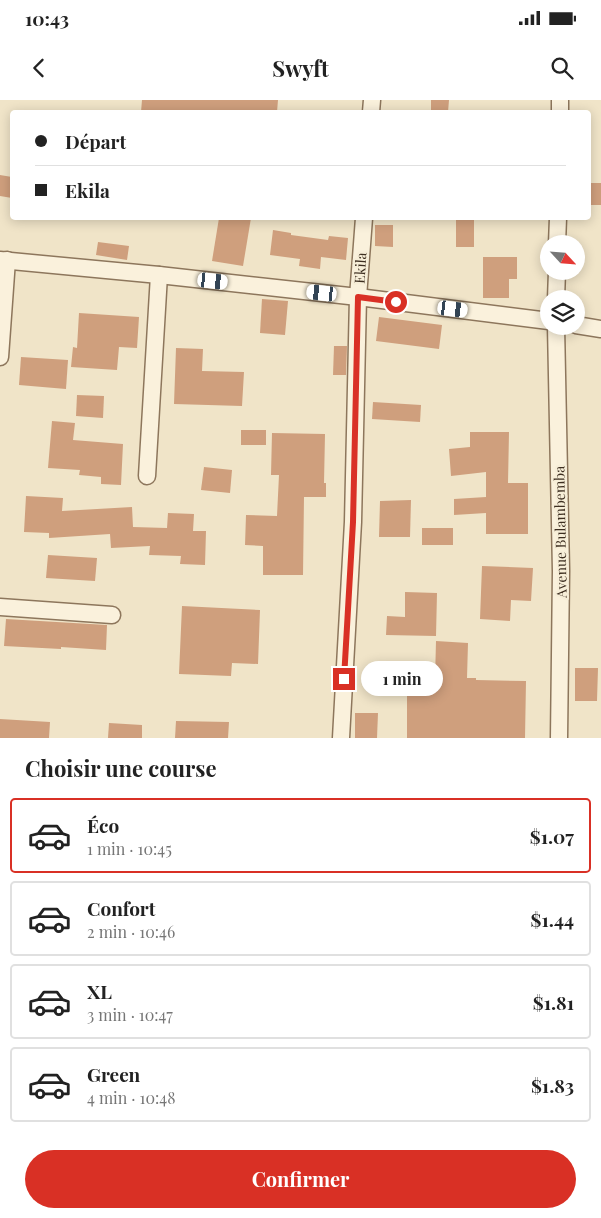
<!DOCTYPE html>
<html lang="fr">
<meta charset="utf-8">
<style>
:root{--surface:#fff;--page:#f6f6f6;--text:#222;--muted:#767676;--line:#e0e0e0;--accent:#d93025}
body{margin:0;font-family:"Playfair Display",serif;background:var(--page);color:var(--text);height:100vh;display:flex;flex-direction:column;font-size:19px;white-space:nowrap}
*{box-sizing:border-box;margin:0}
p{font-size:16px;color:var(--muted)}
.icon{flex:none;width:28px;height:28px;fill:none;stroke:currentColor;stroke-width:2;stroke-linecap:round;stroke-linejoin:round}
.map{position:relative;height:638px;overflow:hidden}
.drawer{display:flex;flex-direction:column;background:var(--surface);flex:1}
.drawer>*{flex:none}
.top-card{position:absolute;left:10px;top:10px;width:581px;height:110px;border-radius:5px;box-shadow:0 2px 12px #0003;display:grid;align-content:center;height:110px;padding:0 25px;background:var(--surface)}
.needle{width:32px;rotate:116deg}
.tools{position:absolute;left:540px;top:135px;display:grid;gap:10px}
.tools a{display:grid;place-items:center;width:45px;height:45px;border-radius:50%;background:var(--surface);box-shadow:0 2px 12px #0003;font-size:25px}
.end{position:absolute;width:22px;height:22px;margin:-11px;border:6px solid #d93025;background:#fff;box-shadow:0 0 0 2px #fff}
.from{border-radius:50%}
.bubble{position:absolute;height:35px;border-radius:18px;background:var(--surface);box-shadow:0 2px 12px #0003;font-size:16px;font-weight:700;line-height:35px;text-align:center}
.car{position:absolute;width:15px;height:30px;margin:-15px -8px;border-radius:6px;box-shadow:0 0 4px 1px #0007;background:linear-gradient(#fff 24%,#345 0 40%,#fff 0 76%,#345 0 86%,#fff 0)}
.top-card b{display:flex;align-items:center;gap:18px;height:48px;font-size:19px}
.top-card b+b{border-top:1px solid var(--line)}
.top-card i{width:12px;height:12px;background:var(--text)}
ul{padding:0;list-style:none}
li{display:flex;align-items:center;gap:15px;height:75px;margin:0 10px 8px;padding:0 15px;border:2px solid var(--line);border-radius:5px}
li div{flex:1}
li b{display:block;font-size:19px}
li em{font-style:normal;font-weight:700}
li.selected{border-color:var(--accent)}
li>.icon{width:45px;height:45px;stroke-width:1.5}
h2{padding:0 25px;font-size:22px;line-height:60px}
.primary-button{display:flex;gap:10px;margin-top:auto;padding:10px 25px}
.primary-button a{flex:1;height:58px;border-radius:30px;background:var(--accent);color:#fff;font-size:20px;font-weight:700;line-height:58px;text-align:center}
.status{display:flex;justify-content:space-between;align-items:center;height:35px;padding:0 25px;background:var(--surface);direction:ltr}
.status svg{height:14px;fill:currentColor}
header{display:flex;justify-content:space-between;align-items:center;height:65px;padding:0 25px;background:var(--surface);font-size:22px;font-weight:700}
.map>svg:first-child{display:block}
.building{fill:#cf9f7d}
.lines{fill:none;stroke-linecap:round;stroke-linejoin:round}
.minor-casing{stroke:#8d765c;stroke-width:19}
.minor{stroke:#faf1dc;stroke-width:16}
.route{stroke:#d93025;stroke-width:6}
.labels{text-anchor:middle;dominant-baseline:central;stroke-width:4.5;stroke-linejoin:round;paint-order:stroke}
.street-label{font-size:14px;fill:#3d2e20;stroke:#f7eed8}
</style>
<div class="status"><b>10:43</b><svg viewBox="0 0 49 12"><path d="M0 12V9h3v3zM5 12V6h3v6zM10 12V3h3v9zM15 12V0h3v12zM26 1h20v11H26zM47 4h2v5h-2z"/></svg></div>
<header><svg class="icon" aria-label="back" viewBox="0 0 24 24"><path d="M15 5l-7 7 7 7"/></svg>Swyft<svg class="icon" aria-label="search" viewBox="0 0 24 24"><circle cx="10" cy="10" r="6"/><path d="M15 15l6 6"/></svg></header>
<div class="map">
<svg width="601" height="638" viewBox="0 0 601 638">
<rect width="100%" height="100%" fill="#f0e4c8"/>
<!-- building -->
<g class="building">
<polygon points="142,0 278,0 277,12 207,12 179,11 179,12 141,12"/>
<polygon points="431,0 449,0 448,12 431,12"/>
<polygon points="0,75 12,77 12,98 0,96"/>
<rect x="589" y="83" width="12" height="22"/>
<polygon points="219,118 251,118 243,166 212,161"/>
<rect x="456" y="118" width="18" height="29"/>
<polygon points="375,125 393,125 393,147 375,146"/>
<polygon points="273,130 291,133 291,135 328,140 329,136 348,138 346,160 321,157 320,169 299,166 300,159 270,155"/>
<polygon points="98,142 129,146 127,160 96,155"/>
<polygon points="483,157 517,157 517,179 509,179 509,198 483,198"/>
<polygon points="262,199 288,201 285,235 260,233"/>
<polygon points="79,213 139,217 137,248 119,247 117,270 71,267 73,247 77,248"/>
<polygon points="379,217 442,225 439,249 376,241"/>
<polygon points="334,246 347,246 346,275 333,275"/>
<polygon points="176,248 203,249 202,271 244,272 242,306 174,304"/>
<polygon points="21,257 68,260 66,289 19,285"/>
<polygon points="77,295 104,296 103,318 76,316"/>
<polygon points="373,302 421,305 420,322 372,319"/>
<polygon points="52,321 75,323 73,340 123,344 121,385 101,384 101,377 79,375 80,370 48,368"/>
<rect x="241" y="330" width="25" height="15"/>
<polygon points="470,332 509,332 508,383 528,383 528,434 486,434 486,413 454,415 454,399 486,397 486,372 451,376 449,349 470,347"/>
<polygon points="272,333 325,334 324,383 326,383 326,397 304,397 303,475 263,475 263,446 245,445 246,415 277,416 279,375 271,375"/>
<polygon points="204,367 232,370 230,393 201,390"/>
<polygon points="26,396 63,398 62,411 132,407 133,427 167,428 168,413 194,414 193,431 206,431 205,465 180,464 181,456 149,455 150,446 111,448 110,434 49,438 49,433 24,432"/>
<polygon points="411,400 410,437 379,437 380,401"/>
<rect x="422" y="428" width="31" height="17"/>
<polygon points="48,455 97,458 95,481 46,478"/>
<polygon points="482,466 533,468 531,501 511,500 510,521 480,519"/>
<polygon points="405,492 437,493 436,536 386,535 387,516 405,517"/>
<polygon points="182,506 260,510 258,564 232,563 231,576 179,574"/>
<polygon points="6,519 107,525 106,550 61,547 61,549 4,546"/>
<polygon points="436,541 468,543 467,578 476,578 476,580 526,581 525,638 407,638 407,595 393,595 393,579 435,580"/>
<polygon points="575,568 598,568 597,601 575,601"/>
<polygon points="355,613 378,613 377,638 355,638"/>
<polygon points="0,619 50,622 49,638 0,638"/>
<polygon points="176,621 229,622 228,638 175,638"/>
<polygon points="109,623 142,625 142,638 108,638"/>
</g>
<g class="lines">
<defs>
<g id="minor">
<polyline points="371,12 372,0"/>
<polyline points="560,12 560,0"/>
<polyline points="557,144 558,118"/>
<polyline points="0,160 159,175 358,197 549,221"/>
<polyline points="556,199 557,171"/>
<polyline points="576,225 601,229"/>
<polyline points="556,226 561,471 559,638"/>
<polyline points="0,257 7,160"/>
<polyline points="147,376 159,175"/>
<polyline points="0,507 112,515"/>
<polyline points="341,638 353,422 358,197 364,118"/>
</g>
</defs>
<!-- minor casing -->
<use href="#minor" class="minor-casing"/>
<!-- minor -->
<use href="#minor" class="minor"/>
</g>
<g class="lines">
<!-- route -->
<polyline class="route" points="344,579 353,422 358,197 396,202"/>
</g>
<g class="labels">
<!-- street labels -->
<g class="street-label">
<text transform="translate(360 168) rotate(-86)">Ekila</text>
<text transform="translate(560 432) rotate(-91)">Avenue Bulambemba</text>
</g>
</g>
</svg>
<div class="tools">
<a><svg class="needle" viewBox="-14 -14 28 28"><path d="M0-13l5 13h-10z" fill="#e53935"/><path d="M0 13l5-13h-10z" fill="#767676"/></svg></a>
<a><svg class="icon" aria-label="layers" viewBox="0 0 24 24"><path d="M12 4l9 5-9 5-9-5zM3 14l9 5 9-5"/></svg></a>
</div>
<i class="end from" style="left:396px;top:202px"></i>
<i class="end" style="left:344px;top:579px"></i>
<div class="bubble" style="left:361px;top:561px;width:82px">1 min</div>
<i class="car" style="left:213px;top:181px;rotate:96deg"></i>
<i class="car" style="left:322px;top:193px;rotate:276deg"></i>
<i class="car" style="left:453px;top:209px;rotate:97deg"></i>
<div class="top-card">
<b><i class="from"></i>Départ</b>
<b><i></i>Ekila</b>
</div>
</div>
<section class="drawer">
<h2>Choisir une course</h2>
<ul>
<li class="selected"><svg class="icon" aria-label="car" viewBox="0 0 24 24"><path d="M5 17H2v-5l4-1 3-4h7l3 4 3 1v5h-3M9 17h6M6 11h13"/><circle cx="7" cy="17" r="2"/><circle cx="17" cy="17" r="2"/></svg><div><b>Éco</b><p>1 min · 10:45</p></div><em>$1.07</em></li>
<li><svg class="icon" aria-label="car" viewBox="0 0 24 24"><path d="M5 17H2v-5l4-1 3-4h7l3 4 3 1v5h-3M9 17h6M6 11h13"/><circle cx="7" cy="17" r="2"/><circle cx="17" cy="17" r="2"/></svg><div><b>Confort</b><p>2 min · 10:46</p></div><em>$1.44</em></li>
<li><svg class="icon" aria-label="car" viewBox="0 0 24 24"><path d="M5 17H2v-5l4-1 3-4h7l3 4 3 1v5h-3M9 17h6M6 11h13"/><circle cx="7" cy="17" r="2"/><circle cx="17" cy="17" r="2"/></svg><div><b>XL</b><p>3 min · 10:47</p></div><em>$1.81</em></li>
<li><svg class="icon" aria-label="car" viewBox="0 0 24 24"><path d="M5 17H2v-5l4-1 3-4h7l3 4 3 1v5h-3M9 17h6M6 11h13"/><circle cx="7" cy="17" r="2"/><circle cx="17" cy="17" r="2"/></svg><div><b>Green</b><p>4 min · 10:48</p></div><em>$1.83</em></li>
</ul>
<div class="primary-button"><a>Confirmer</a></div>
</section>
